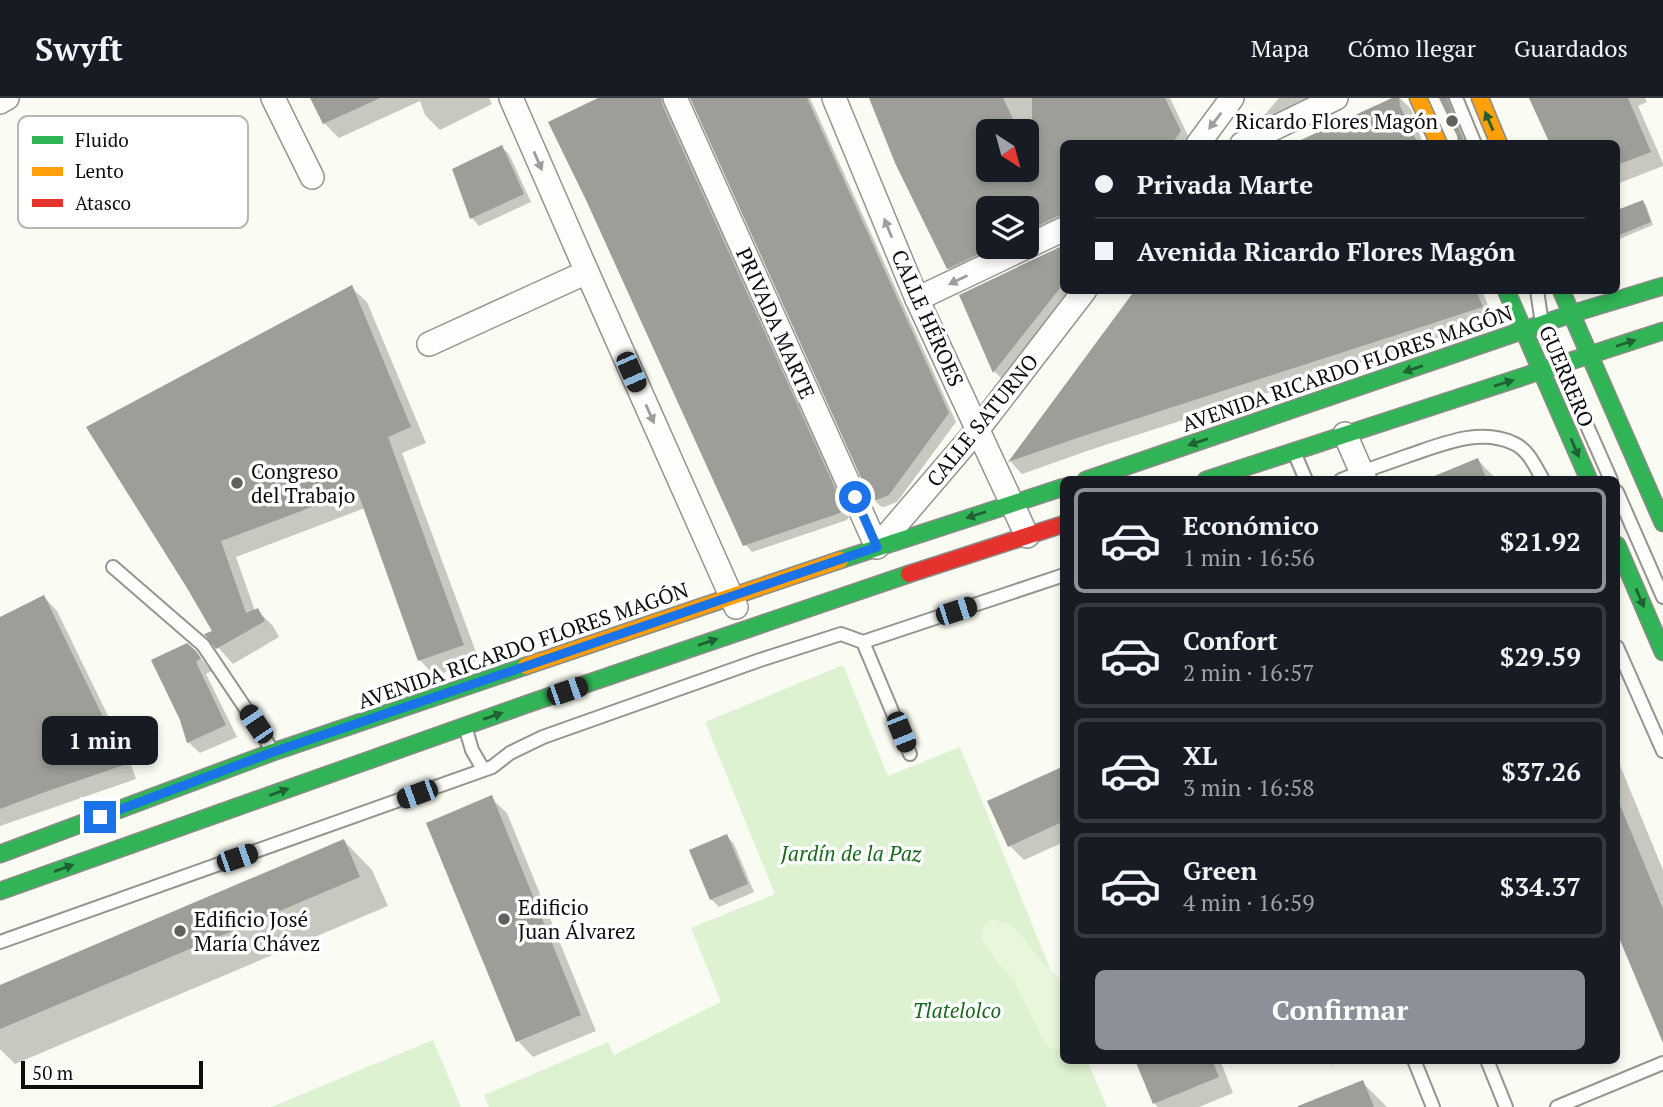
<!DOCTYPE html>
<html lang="es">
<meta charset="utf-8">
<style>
:root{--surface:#171b24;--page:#20242c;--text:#f1f3f6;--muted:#9ea1a6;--line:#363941;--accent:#8c9099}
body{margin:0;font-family:"PT Serif",serif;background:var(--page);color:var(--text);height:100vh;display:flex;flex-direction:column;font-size:26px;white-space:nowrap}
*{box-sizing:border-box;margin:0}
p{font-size:23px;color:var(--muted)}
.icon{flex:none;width:38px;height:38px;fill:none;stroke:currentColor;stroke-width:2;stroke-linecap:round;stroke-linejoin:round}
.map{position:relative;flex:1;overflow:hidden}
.sheet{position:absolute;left:1060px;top:378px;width:560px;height:588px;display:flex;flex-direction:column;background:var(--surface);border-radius:10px;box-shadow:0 4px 10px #0003}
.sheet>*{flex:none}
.guide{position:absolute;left:1060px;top:42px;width:560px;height:154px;border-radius:10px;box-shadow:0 4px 10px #0003;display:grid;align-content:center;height:154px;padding:0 35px;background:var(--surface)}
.needle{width:46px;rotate:144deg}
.fabs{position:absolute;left:976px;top:21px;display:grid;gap:14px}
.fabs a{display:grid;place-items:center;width:63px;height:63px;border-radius:10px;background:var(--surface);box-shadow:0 4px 10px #0003;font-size:35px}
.scale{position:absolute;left:21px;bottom:18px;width:182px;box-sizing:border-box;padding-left:7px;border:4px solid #0e0e0e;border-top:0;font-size:19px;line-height:24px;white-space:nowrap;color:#0e0e0e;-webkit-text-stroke:5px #fff;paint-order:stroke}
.end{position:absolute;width:32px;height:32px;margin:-16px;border:9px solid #1a73e8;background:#fff;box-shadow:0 0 0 4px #fff}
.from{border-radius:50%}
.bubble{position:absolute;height:49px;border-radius:10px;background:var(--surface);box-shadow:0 4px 10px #0003;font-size:23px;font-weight:700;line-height:49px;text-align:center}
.car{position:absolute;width:21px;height:42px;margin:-21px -10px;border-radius:9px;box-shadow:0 0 5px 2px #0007;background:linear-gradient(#222 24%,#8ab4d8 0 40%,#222 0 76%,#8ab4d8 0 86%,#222 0)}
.guide b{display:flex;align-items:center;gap:24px;height:66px;font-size:26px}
.guide b+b{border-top:2px solid var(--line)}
.guide i{width:18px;height:18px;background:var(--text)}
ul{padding:12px 0 0;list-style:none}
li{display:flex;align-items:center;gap:21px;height:105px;margin:0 14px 10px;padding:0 21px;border:4px solid var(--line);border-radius:10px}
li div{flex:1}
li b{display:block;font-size:26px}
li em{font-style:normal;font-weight:700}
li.selected{border-color:var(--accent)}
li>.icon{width:63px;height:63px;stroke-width:1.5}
.cta{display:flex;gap:14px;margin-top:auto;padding:14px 35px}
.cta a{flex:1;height:80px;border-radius:10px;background:var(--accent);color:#fff;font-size:28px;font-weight:700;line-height:80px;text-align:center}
header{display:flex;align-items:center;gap:42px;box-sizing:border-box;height:98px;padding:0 35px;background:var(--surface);border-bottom:2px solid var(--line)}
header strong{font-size:33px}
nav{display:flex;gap:38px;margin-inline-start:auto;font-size:24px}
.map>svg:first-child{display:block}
.green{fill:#dcf2d1}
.pitch{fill:#e8f6db}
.shadow{fill:#0003;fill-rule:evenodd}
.building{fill:#9e9e98}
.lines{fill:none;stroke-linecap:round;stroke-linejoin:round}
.lane-casing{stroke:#949591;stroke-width:16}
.street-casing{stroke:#949591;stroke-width:26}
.fast-casing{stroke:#8b8b87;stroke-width:19}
.slow-casing{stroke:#8b8b87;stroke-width:19}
.jam-casing{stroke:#8b8b87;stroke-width:19}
.lane{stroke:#fefefd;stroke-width:12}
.street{stroke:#fefefd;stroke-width:23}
.fast{stroke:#30b455;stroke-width:16}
.slow{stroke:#ff9f0a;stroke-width:16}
.jam{stroke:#e5322d;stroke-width:16}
.oneway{fill:#9e9e9d}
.oneway2{fill:#1f6132}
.route{stroke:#1a73e8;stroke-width:9}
.poi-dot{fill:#61615e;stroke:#fff;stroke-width:2.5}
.labels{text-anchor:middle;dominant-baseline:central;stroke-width:7;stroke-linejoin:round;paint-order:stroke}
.poi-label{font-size:21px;fill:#0e0e0e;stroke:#fff;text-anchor:start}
.street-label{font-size:21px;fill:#0e0e0e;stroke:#fff}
.park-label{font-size:21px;font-style:italic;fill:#1b681f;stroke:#fff}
.key{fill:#fff;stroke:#b7b7b7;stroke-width:2}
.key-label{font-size:19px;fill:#0e0e0e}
</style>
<header>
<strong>Swyft</strong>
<nav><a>Mapa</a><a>Cómo llegar</a><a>Guardados</a></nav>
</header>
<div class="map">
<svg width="1663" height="1009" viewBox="0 0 1663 1009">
<rect width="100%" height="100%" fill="#fafbf2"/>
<!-- green -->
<g class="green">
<polygon points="843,567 888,678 960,649 1064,905 1064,962 1087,963 1107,1009 489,1009 484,997 608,944 614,957 721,904 691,830 775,796 705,624"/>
<polygon points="433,942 461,1009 271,1009"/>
</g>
<!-- pitch -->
<path class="pitch" d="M990,822c29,1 31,17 47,36 7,8 16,16 24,24l3,4v63c-9,5 -14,2 -20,-5l-30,-61 -24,-28 -8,-13v-11z"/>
<!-- shadow -->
<g class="shadow">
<polygon points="312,0 489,0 492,6 440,32 425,17 420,3 339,40 324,25"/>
<polygon points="602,0 671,0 850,417 847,422 752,454 745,446"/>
<polygon points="692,0 810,0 956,324 897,404 884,409 880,408 872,399"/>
<path d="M870,0h300l22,46h-128v88l-103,49 -13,-13zM989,33h38v39h-38zM989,110h38v39h-38z"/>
<polygon points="1279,0 1324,0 1268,28 1261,21"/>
<polygon points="1396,0 1400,0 1411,11 1423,46 1298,46"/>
<polygon points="1441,0 1462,0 1471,46 1459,46 1458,38"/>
<polygon points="1531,0 1645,0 1647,4 1638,8 1663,65 1663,68 1617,86 1617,46"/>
<polygon points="501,49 509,56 531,104 479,128 472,120 455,72"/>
<polygon points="1642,104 1646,107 1653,127 1617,142 1617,114"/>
<polygon points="1064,148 1064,192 1082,192 1007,286 995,274 961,197"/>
<polygon points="351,189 367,204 426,345 402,355 479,562 435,578 420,562 365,410 236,459 255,513 257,512 273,528 279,539 233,566 207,537 214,533 189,489"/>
<polygon points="1138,192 1482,192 1494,222 1093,351 1022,376 1011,364"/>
<polygon points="1478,362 1497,382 1433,382"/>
<polygon points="44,499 57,513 129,661 136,681 0,728 0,521"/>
<polygon points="195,554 212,573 206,576 237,639 200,655 188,644"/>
<polygon points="1617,660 1663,772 1663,937 1617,830"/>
<polygon points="1064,670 1064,744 1024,762 1010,748"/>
<polygon points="491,700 507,715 596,933 533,959 518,943"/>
<polygon points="727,738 734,746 754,794 719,809 711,801"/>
<polygon points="344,743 372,772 388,808 15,966 0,951 0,889"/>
<polygon points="1137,962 1220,962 1233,995 1199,1009 1158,1009 1154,1005"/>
<polygon points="1328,962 1341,962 1332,967"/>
<polygon points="1362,984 1387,1009 1301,1009"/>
</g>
<!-- building -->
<g class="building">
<polygon points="310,0 380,0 323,26"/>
<polygon points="598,0 661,0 662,6 843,408 840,415 743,448 586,102 548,24"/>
<polygon points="690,0 807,0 949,315 889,397 876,402 870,400"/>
<polygon points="869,0 1003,0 1019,33 989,33 989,72 1032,72 1032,0 1165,0 1181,33 1172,46 1064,46 1064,117 1058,118 1027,133 1027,110 989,110 989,149 994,149 947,171 895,65"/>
<polygon points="1392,0 1399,0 1400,8 1418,46 1292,46"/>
<polygon points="1439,0 1447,0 1465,46 1458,46 1457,38"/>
<polygon points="1529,0 1628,0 1651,54 1617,67 1617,46 1550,46"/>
<polygon points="502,47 524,96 470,121 452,71"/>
<polygon points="1643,102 1651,124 1617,138 1617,112"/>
<polygon points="1064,147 1064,185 993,275 959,197"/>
<polygon points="352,187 411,329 388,339 464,547 418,563 357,392 221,443 246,515 258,510 265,523 216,551 204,536 212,533 187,490 86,329"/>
<polygon points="1135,192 1476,192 1483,209 1080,339 1008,364"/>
<polygon points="1478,360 1487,382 1427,382 1427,381"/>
<polygon points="44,497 116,646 124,667 45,694 0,711 0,519"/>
<polygon points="187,545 196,553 201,560 196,564 226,627 187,645 180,622 151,562"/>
<polygon points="1064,668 1064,723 1008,749 987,703"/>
<polygon points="492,697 581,917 516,944 426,725"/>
<polygon points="1617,700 1663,811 1663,945 1617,835"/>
<polygon points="727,736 748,786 710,802 689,752"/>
<polygon points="344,741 360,779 0,931 0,887"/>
<polygon points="1135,962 1212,962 1219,979 1153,1006"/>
<polygon points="1363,982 1374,1009 1298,1009 1298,1008"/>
</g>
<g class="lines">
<defs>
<g id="lane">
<polyline points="1456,0 1475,46"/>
<polyline points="1537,192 1542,226 1611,382"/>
<polyline points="1294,354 1306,382"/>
<path d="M1341,382c22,-9 44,-16 66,-24 33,-11 72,-29 106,-13 15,6 22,23 30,37"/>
<polyline points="1617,394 1663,499"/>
<polyline points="113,469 203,547 256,626 273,654"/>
<polyline points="863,544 910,656"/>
<polyline points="1617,549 1663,653"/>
<polyline points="465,628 472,652 483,671"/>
<polyline points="0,844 492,669 510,655 543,639 760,562 841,536 863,544 1064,477"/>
<polyline points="1414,962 1433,1009"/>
<polyline points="1487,962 1506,1009"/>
<polyline points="1557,1009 1663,965"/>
</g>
<g id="street">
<polyline points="273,0 312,79"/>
<polyline points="511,0 587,174 736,509"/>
<polyline points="675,0 877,449 978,331 1085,192"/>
<polyline points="834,0 917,201 1027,438"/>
<polyline points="0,4 7,0"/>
<polyline points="1198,46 1232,0"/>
<polyline points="1242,46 1336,0"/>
<polyline points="917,201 1064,131"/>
<polyline points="429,246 587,174"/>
<polyline points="1345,336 1365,382"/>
</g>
<g id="fast">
<polyline points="1506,192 1589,382"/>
<polyline points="1561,192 1663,425"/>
<polyline points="1086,382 1571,216 1663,188"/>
<polyline points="1206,382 1663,233"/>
<polyline points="1617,447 1663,554"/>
<polyline points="840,462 1064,389"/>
<polyline points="0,756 273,654 526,568"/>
<polyline points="0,793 530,605 909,476"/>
</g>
<g id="slow">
<polyline points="1418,0 1439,46"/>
<polyline points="1480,0 1499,46"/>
<polyline points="526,568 840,462"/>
</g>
<polyline id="jam" points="909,476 1064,426"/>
</defs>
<!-- lane casing -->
<use href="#lane" class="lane-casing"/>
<!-- street casing -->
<use href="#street" class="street-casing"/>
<!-- fast casing -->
<use href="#fast" class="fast-casing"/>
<!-- slow casing -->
<use href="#slow" class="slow-casing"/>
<!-- jam casing -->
<use href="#jam" class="jam-casing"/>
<!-- lane -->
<use href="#lane" class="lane"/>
<!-- street -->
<use href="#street" class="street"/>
<!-- fast -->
<use href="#fast" class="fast"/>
<!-- slow -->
<use href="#slow" class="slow"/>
<!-- jam -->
<use href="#jam" class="jam"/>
</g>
<!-- one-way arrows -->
<defs><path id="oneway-solid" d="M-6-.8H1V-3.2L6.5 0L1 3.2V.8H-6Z" transform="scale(1.75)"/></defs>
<g class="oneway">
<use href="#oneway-solid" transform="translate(1215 23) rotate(127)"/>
<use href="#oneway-solid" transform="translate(538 63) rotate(67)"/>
<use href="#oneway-solid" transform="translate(888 130) rotate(-112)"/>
<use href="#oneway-solid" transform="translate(958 182) rotate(154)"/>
<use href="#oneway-solid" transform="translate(650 316) rotate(66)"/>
</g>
<g class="oneway2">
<use href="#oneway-solid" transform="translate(1489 23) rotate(-113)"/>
<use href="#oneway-solid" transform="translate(1626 245) rotate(-18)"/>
<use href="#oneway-solid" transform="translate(1413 271) rotate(161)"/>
<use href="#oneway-solid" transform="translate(1504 285) rotate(-17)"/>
<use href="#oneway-solid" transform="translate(1198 344) rotate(161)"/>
<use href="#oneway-solid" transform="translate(1575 350) rotate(67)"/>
<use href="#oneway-solid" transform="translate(976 417) rotate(162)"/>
<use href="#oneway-solid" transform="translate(1640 500) rotate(67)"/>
<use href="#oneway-solid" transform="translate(708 544) rotate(-19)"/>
<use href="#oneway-solid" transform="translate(493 618) rotate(-19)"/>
<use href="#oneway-solid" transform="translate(279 694) rotate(-20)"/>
<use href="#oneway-solid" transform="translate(64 770) rotate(-20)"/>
</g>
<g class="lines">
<!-- route -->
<polyline class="route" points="100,719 273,654 877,449 855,399"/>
</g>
<!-- markers -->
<g class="poi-dot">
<circle cx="1452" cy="23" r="7"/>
<circle cx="237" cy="385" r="7"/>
<circle cx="504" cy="821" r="7"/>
<circle cx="180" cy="833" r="7"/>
</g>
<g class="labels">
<!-- poi labels -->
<g class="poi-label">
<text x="1438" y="23" text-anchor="end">Ricardo Flores Magón</text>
<text x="251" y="373">Congreso<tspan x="251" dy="24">del Trabajo</tspan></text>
<text x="518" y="809">Edificio<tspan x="518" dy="24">Juan Álvarez</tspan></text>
<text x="194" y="821">Edificio José<tspan x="194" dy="24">María Chávez</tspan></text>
</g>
<!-- street labels -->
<g class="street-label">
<text transform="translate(928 220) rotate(66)">CALLE HÉROES</text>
<text transform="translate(776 225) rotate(66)">PRIVADA MARTE</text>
<text transform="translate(1347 270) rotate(-19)">AVENIDA RICARDO FLORES MAGÓN</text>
<text transform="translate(1567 278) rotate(67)">GUERRERO</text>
<text transform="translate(982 322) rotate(-51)">CALLE SATURNO</text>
<text transform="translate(523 547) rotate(-19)">AVENIDA RICARDO FLORES MAGÓN</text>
</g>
<!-- park labels -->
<g class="park-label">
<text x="851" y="755">Jardín de la Paz</text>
<text x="957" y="912">Tlatelolco</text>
</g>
</g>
<!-- legend -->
<rect x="18" y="18" width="230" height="112" rx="10" class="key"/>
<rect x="32" y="38" width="31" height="8" fill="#30b455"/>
<rect x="32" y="69" width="31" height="9" fill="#ff9f0a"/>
<rect x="32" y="101" width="31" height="8" fill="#e5322d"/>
<g class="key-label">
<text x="75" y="49">Fluido</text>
<text x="75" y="80">Lento</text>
<text x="75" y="112">Atasco</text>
</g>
</svg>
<div class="fabs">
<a><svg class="needle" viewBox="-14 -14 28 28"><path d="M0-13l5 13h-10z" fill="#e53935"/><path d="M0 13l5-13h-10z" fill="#9ea1a6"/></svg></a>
<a><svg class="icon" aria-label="layers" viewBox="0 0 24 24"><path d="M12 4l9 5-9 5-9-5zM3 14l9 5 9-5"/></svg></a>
</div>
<div class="scale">50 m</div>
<i class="end from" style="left:855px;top:399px"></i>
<i class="end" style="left:100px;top:719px"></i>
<div class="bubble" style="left:42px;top:618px;width:116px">1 min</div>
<i class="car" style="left:631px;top:274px;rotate:156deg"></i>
<i class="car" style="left:956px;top:513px;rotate:72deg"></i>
<i class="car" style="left:567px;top:593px;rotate:71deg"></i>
<i class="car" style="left:256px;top:626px;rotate:326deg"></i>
<i class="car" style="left:901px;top:634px;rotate:158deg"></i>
<i class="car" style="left:417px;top:696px;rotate:250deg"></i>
<i class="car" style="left:237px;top:760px;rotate:71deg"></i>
<div class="guide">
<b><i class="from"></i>Privada Marte</b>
<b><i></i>Avenida Ricardo Flores Magón</b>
</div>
<section class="sheet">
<ul>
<li class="selected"><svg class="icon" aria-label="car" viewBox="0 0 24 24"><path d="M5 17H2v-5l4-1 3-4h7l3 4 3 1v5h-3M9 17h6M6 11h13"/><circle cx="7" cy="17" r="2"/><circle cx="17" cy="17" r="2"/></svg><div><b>Económico</b><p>1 min · 16:56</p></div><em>$21.92</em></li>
<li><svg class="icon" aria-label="car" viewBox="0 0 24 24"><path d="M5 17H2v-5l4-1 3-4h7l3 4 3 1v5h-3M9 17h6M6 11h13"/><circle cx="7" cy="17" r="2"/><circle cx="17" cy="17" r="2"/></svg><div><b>Confort</b><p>2 min · 16:57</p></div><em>$29.59</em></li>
<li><svg class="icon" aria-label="car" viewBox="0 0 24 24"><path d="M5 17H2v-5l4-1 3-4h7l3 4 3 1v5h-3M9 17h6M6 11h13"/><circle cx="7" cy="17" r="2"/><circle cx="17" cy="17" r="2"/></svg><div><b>XL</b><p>3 min · 16:58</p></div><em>$37.26</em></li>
<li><svg class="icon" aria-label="car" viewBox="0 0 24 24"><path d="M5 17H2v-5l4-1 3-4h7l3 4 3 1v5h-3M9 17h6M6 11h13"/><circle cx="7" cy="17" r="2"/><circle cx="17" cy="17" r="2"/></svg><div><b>Green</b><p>4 min · 16:59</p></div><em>$34.37</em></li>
</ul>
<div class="cta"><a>Confirmar</a></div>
</section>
</div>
